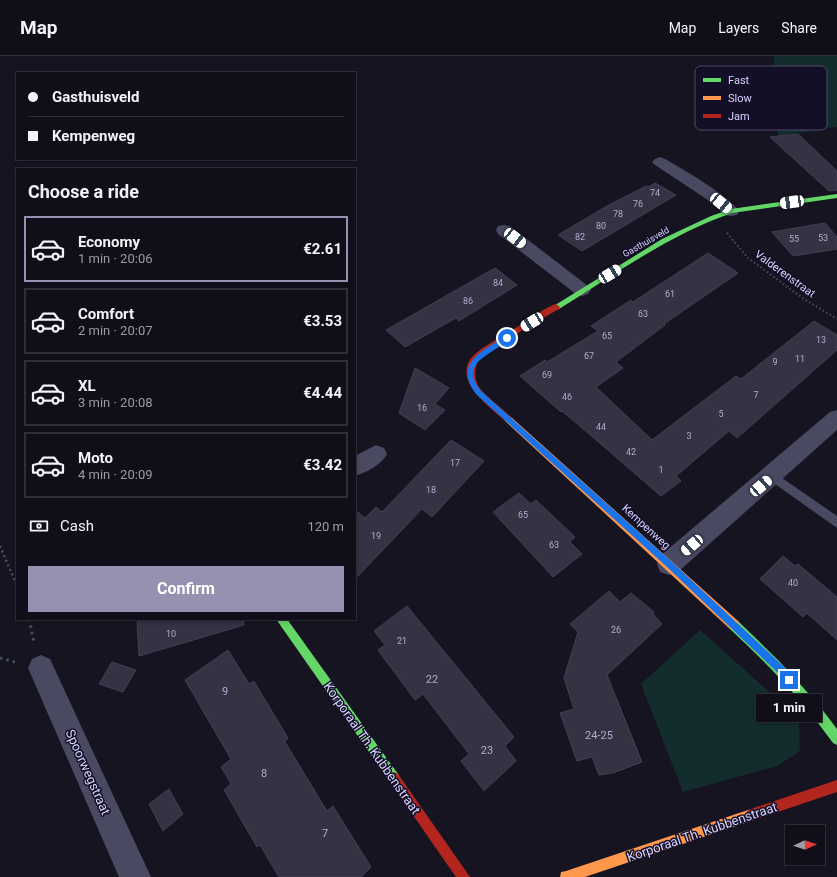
<!DOCTYPE html>
<meta charset="utf-8">
<style>
:root{--surface:#100f19;--page:#1e1d26;--text:#f1f3f6;--muted:#9c9ca2;--line:#302f38;--accent:#9591b1}
body{margin:0;font-family:Roboto,sans-serif;background:var(--page);color:var(--text);height:100vh;display:flex;flex-direction:column;font-size:15px;white-space:nowrap}
*{box-sizing:border-box;margin:0}
p{font-size:13px;color:var(--muted)}
.icon{flex:none;width:22px;height:22px;fill:none;stroke:currentColor;stroke-width:2;stroke-linecap:round;stroke-linejoin:round}
.map{position:relative;flex:1;overflow:hidden}
.drawer{position:absolute;left:16px;top:112px;width:340px;height:452px;display:flex;flex-direction:column;background:var(--surface);border-radius:0px;box-shadow:0 2px 6px #0003,0 0 0 1px var(--line)}
.drawer>*{flex:none}
.guide{position:absolute;left:16px;top:16px;width:340px;height:88px;border-radius:0px;box-shadow:0 2px 6px #0003,0 0 0 1px var(--line);display:grid;align-content:center;height:88px;padding:0 12px;background:var(--surface)}
.needle{width:26px;rotate:87deg}
.buttons{position:absolute;left:785px;top:769px;display:grid;gap:8px}
.buttons a{display:grid;place-items:center;width:40px;height:40px;border-radius:0px;background:var(--surface);box-shadow:0 2px 6px #0003,0 0 0 1px var(--line);font-size:20px}
.end{position:absolute;width:18px;height:18px;margin:-9px;border:5px solid #1a73e8;background:#fff;box-shadow:0 0 0 2px #fff}
.from{border-radius:50%}
.bubble{position:absolute;height:28px;border-radius:0px;background:var(--surface);box-shadow:0 2px 6px #0003,0 0 0 1px var(--line);font-size:13px;font-weight:700;line-height:28px;text-align:center}
.car{position:absolute;width:12px;height:24px;margin:-12px -6px;border-radius:5px;box-shadow:0 0 3px 1px #0007;background:linear-gradient(#fff 24%,#345 0 40%,#fff 0 76%,#345 0 86%,#fff 0)}
.guide b{display:flex;align-items:center;gap:14px;height:38px;font-size:15px}
.guide b+b{border-top:1px solid var(--line)}
.guide i{width:10px;height:10px;background:var(--text)}
ul{padding:0;list-style:none}
li{display:flex;align-items:center;gap:12px;height:66px;margin:0 8px 6px;padding:0 4px;border:2px solid var(--line);border-radius:0px}
li div{flex:1}
li b{display:block;font-size:15px}
li em{font-style:normal;font-weight:700}
li.active{border-color:var(--accent)}
li>.icon{width:36px;height:36px;stroke-width:1.5}
h2{padding:0 12px;font-size:18px;line-height:48px}
.pay{display:flex;align-items:center;gap:10px;height:44px;padding:0 12px;font-size:15px}
.pay p{margin-inline-start:auto}
.cta{display:flex;gap:8px;margin-top:auto;padding:8px 12px}
.cta a{flex:1;height:46px;border-radius:0px;background:var(--accent);color:#fff;font-size:16px;font-weight:700;line-height:46px;text-align:center}
header{display:flex;align-items:center;gap:24px;box-sizing:border-box;height:56px;padding:0 20px;background:var(--surface);border-bottom:1px solid var(--line)}
header strong{font-size:19px}
nav{display:flex;gap:22px;margin-inline-start:auto;font-size:14px}
.map>svg:first-child{display:block}
.green{fill:#132c2d}
.building{fill:#343243;stroke:#433f54}
.lines{fill:none;stroke-linecap:round;stroke-linejoin:round}
.path-far2{stroke:#44505f;stroke-width:2;stroke-dasharray:1.5 2.5;stroke-linecap:butt}
.path-far1{stroke:#44505f;stroke-width:2.5;stroke-dasharray:2 3;stroke-linecap:butt}
.path{stroke:#44505f;stroke-width:3;stroke-dasharray:2.5 4;stroke-linecap:butt}
.lane{fill:#4a4962;fill-rule:evenodd}
.street{fill:#4a4962;fill-rule:evenodd}
.fast{fill:#63d668;fill-rule:evenodd}
.slow{fill:#ff974d;fill-rule:evenodd}
.jam{fill:#b3261e;fill-rule:evenodd}
.route{fill:#1a73e8}
.labels{text-anchor:middle;dominant-baseline:central;stroke-width:3;stroke-linejoin:round;paint-order:stroke}
.number-label{font-size:9px;fill:#b0acd0}
.far-street-label{font-size:9px;fill:#d9d4ff;stroke:#130f26}
.street-label{font-size:11px;fill:#d9d4ff;stroke:#130f26}
.near-number-label{font-size:11px;fill:#b0acd0}
.near-street-label{font-size:13px;fill:#d9d4ff;stroke:#130f26}
.key{fill:#130f26;stroke:#4e4a67;stroke-width:1}
.key-label{font-size:11px;fill:#d9d4ff}
</style>
<header>
<strong>Map</strong>
<nav><a>Map</a><a>Layers</a><a>Share</a></nav>
</header>
<div class="map">
<svg width="837" height="821" viewBox="0 0 837 821">
<rect width="100%" height="100%" fill="#161421"/>
<!-- green -->
<g class="green">
<polygon points="774,0 837,0 837,71 778,80"/>
<polygon points="700,574 776,642 799,668 800,695 777,710 683,736 641,628"/>
</g>
<!-- building -->
<g class="building">
<polygon points="798,78 837,115 837,134 829,135 770,81"/>
<polygon points="655,127 676,139 582,195 558,179 607,150 646,130 648,131"/>
<polygon points="825,167 837,181 837,193 793,200 772,176"/>
<polygon points="708,197 738,217 664,268 665,269 616,306 623,312 596,331 652,384 736,320 741,323 814,265 837,279 837,294 737,382 729,375 676,420 681,425 661,440 588,377 562,355 561,356 520,320 545,304 547,306 598,275 591,270 631,244 633,246"/>
<polygon points="495,212 517,229 459,265 456,262 405,291 386,274"/>
<polygon points="415,312 449,332 435,348 445,354 425,374 399,357"/>
<polygon points="451,384 484,405 432,461 422,453 355,523 355,454 365,462 376,451 382,456"/>
<polygon points="519,437 531,448 536,444 575,481 570,486 582,498 553,521 493,456"/>
<polygon points="783,500 795,510 798,508 837,541 837,584 807,557 803,561 760,523"/>
<polygon points="609,535 620,546 631,537 654,556 653,558 662,568 607,619 642,706 613,717 599,719 592,701 577,705 560,657 574,653 564,622 578,576 570,568"/>
<polygon points="407,550 514,681 505,690 516,705 484,735 461,705 469,698 423,638 415,644 378,594 385,589 374,575"/>
<polygon points="150,563 243,563 244,569 139,600 137,566"/>
<polygon points="228,594 249,628 254,625 264,642 288,682 285,686 327,755 333,750 371,811 361,821 279,821 260,789 257,791 224,734 231,728 221,711 231,703 185,624"/>
<polygon points="112,606 136,614 123,636 99,628"/>
<polygon points="169,733 183,758 163,775 149,748"/>
</g>
<g class="lines">
<!-- path-far2 -->
<polyline class="path-far2" points="727,177 748,202 804,243 837,263"/>
<!-- path-far1 -->
<polyline class="path-far1" points="0,490 17,530"/>
<!-- path -->
<g class="path">
<polyline points="29,563 34,586"/>
<polyline points="0,602 15,606"/>
</g>
<!-- lane -->
<polygon class="lane" points="772,415 837,460 837,472 768,423 766,420 768,417"/>
<!-- street -->
<g class="street">
<path d="M660,101l5,2c19,11 63,36 74,52l-2,4 -6,1 -6,-1 -20,-17 -50,-33 -3,-3 3,-3z"/>
<polygon points="504,169 510,170 588,230 591,234 588,238 582,240 576,238 498,178 496,174 498,170"/>
<polygon points="837,354 837,374 678,516 669,519 660,516 657,508 660,500 830,356"/>
<path d="M376,389l8,3 3,6c-6,11 -20,18 -32,22v-20z"/>
<polygon points="41,599 50,603 151,821 119,821 28,612 32,603"/>
</g>
<!-- fast -->
<g class="fast">
<path d="M837,138v4l-105,15c-62,21 -118,62 -173,96h-6l-1,-2 110,-68 49,-23 20,-7z"/>
<polygon points="276,563 287,563 398,718 400,722 398,726 394,728 390,726"/>
<path d="M734,564l4,1 41,40 39,43 19,25v16l-4,-2c-30,-42 -65,-79 -103,-114l-1,-4 1,-4z"/>
</g>
<!-- slow -->
<g class="slow">
<polygon points="508,360 511,361 738,565 739,569 738,573 734,574 730,573 505,365 504,363"/>
<polygon points="751,753 755,755 757,759 755,763 751,765 585,821 560,821 561,816 566,815"/>
</g>
<!-- jam -->
<g class="jam">
<path d="M556,248l4,3 -1,2c-14,8 -78,44 -82,54 -3,8 -2,18 2,24 6,9 24,22 32,30l1,2 -1,2h-6c-16,-15 -55,-42 -31,-66 10,-9 23,-16 34,-22 13,-8 34,-24 48,-29z"/>
<polygon points="394,716 398,718 470,821 456,821 390,726 388,722 390,718"/>
<polygon points="837,724 837,736 751,765 747,763 745,759 747,755 751,753"/>
</g>
</g>
<!-- route -->
<path class="route" d="M505,280l5,2c-16,17 -53,23 -29,53l191,171 111,104 9,11v6h-5l-10,-11 -110,-105 -191,-173c-23,-31 6,-42 29,-58z"/>
<g class="labels">
<!-- number labels -->
<g class="number-label">
<text x="655" y="137">74</text>
<text x="638" y="148">76</text>
<text x="618" y="158">78</text>
<text x="601" y="170">80</text>
<text x="580" y="181">82</text>
<text x="823" y="182">53</text>
<text x="794" y="183">55</text>
<text x="498" y="227">84</text>
<text x="670" y="238">61</text>
<text x="468" y="245">86</text>
<text x="643" y="258">63</text>
<text x="607" y="280">65</text>
<text x="821" y="284">13</text>
<text x="589" y="300">67</text>
<text x="800" y="303">11</text>
<text x="775" y="306">9</text>
<text x="547" y="319">69</text>
<text x="756" y="339">7</text>
<text x="567" y="341">46</text>
<text x="422" y="352">16</text>
<text x="721" y="358">5</text>
<text x="601" y="371">44</text>
<text x="689" y="380">3</text>
<text x="631" y="396">42</text>
<text x="455" y="407">17</text>
<text x="661" y="414">1</text>
<text x="431" y="434">18</text>
<text x="523" y="459">65</text>
<text x="376" y="480">19</text>
<text x="554" y="489">63</text>
<text x="793" y="527">40</text>
<text x="616" y="574">26</text>
<text x="171" y="578">10</text>
<text x="402" y="585">21</text>
</g>
<!-- far-street labels -->
<g class="far-street-label">
<text transform="translate(646 186) rotate(-30)">Gasthuisveld</text>
</g>
<!-- street labels -->
<g class="street-label">
<text transform="translate(785 218) rotate(36)">Valderenstraat</text>
<text transform="translate(646 471) rotate(42)">Kempenweg</text>
</g>
<!-- near-number labels -->
<g class="near-number-label">
<text x="432" y="623">22</text>
<text x="225" y="635">9</text>
<text x="599" y="679">24-25</text>
<text x="487" y="694">23</text>
<text x="264" y="717">8</text>
<text x="325" y="777">7</text>
</g>
<!-- near-street labels -->
<g class="near-street-label">
<text transform="translate(372 692) rotate(55)">Korporaal Th. Kubbenstraat</text>
<text transform="translate(88 716) rotate(66)">Spoorwegstraat</text>
<text transform="translate(702 776) rotate(-19)">Korporaal Th. Kubbenstraat</text>
</g>
</g>
<!-- legend -->
<rect x="695" y="10" width="132" height="64" rx="6" class="key"/>
<rect x="703" y="22" width="18" height="4" fill="#63d668"/>
<rect x="703" y="40" width="18" height="4" fill="#ff974d"/>
<rect x="703" y="58" width="18" height="4" fill="#b3261e"/>
<g class="key-label">
<text x="728" y="28">Fast</text>
<text x="728" y="46">Slow</text>
<text x="728" y="64">Jam</text>
</g>
</svg>
<div class="buttons">
<a><svg class="needle" viewBox="-14 -14 28 28"><path d="M0-13l5 13h-10z" fill="#e53935"/><path d="M0 13l5-13h-10z" fill="#9c9ca2"/></svg></a>
</div>
<i class="end from" style="left:507px;top:282px"></i>
<i class="end" style="left:789px;top:624px"></i>
<div class="bubble" style="left:756px;top:638px;width:66px">1 min</div>
<i class="car" style="left:792px;top:146px;rotate:262deg"></i>
<i class="car" style="left:721px;top:147px;rotate:129deg"></i>
<i class="car" style="left:515px;top:182px;rotate:128deg"></i>
<i class="car" style="left:610px;top:218px;rotate:59deg"></i>
<i class="car" style="left:532px;top:266px;rotate:238deg"></i>
<i class="car" style="left:761px;top:430px;rotate:49deg"></i>
<i class="car" style="left:692px;top:489px;rotate:229deg"></i>
<div class="guide">
<b><i class="from"></i>Gasthuisveld</b>
<b><i></i>Kempenweg</b>
</div>
<section class="drawer">
<h2>Choose a ride</h2>
<ul>
<li class="active"><svg class="icon" aria-label="car" viewBox="0 0 24 24"><path d="M5 17H2v-5l4-1 3-4h7l3 4 3 1v5h-3M9 17h6M6 11h13"/><circle cx="7" cy="17" r="2"/><circle cx="17" cy="17" r="2"/></svg><div><b>Economy</b><p>1 min · 20:06</p></div><em>€2.61</em></li>
<li><svg class="icon" aria-label="car" viewBox="0 0 24 24"><path d="M5 17H2v-5l4-1 3-4h7l3 4 3 1v5h-3M9 17h6M6 11h13"/><circle cx="7" cy="17" r="2"/><circle cx="17" cy="17" r="2"/></svg><div><b>Comfort</b><p>2 min · 20:07</p></div><em>€3.53</em></li>
<li><svg class="icon" aria-label="car" viewBox="0 0 24 24"><path d="M5 17H2v-5l4-1 3-4h7l3 4 3 1v5h-3M9 17h6M6 11h13"/><circle cx="7" cy="17" r="2"/><circle cx="17" cy="17" r="2"/></svg><div><b>XL</b><p>3 min · 20:08</p></div><em>€4.44</em></li>
<li><svg class="icon" aria-label="car" viewBox="0 0 24 24"><path d="M5 17H2v-5l4-1 3-4h7l3 4 3 1v5h-3M9 17h6M6 11h13"/><circle cx="7" cy="17" r="2"/><circle cx="17" cy="17" r="2"/></svg><div><b>Moto</b><p>4 min · 20:09</p></div><em>€3.42</em></li>
</ul>
<div class="pay"><svg class="icon" aria-label="cash" viewBox="0 0 24 24"><path d="M3 7h18v10H3z"/><circle cx="12" cy="12" r="2"/></svg>Cash<p>120 m</p></div>
<div class="cta"><a>Confirm</a></div>
</section>
</div>
